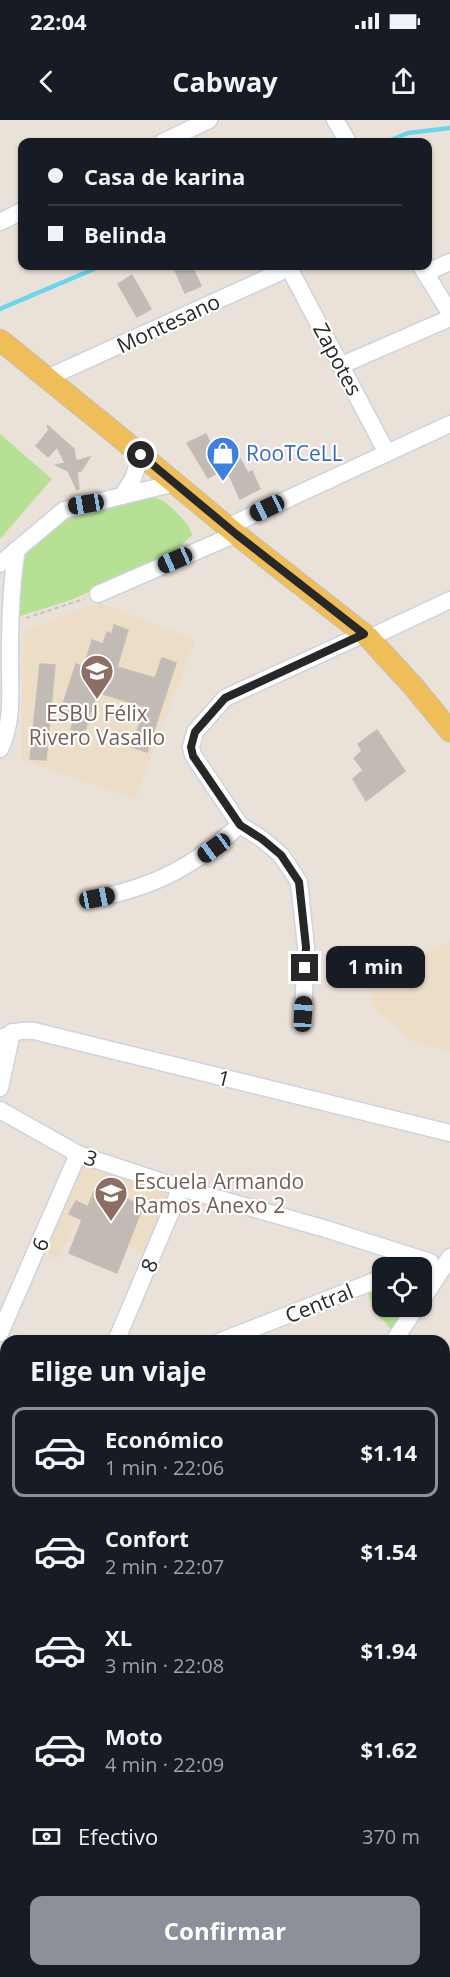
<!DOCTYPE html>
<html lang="es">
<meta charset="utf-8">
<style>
:root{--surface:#171b24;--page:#242831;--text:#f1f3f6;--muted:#9ea1a6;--line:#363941;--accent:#8c9099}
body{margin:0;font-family:"Open Sans",sans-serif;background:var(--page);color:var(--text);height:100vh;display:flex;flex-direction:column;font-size:22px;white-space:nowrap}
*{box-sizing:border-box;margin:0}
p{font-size:20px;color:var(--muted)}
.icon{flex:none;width:33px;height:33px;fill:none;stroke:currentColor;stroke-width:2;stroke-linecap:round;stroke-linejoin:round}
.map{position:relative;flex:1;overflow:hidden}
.side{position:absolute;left:0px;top:1215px;width:450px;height:642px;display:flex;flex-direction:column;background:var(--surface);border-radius:18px 18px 0 0;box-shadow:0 2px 4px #0004}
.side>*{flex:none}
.banner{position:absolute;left:18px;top:18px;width:414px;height:132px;border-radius:12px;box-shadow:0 2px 4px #0004;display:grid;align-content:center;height:132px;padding:0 30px;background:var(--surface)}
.buttons{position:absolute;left:372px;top:1137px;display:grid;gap:12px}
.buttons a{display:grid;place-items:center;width:60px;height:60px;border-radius:12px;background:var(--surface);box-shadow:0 2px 4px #0004;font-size:30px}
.end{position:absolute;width:27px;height:27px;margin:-14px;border:8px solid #272727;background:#fff;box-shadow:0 0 0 3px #fff}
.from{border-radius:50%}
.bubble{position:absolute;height:42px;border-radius:12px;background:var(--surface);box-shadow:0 2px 4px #0004;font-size:20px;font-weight:700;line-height:42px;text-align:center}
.car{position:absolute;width:18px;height:36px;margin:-18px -9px;border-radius:8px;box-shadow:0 0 4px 2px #0007;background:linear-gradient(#222 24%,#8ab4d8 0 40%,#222 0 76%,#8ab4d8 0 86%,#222 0)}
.banner b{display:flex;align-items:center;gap:21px;height:57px;font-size:22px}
.banner b+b{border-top:2px solid var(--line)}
.banner i{width:15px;height:15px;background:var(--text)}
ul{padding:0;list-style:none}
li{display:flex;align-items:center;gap:18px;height:90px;margin:0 12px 9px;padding:0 18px;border:3px solid transparent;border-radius:12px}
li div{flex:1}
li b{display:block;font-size:22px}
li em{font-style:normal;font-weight:700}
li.current{border-color:var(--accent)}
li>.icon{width:54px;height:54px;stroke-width:1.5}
h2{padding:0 30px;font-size:27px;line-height:72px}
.pay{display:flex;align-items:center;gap:15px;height:66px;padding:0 30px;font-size:22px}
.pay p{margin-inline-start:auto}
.action{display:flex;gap:12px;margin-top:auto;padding:12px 30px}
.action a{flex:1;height:69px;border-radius:12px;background:var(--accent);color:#fff;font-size:24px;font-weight:700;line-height:69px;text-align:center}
.status{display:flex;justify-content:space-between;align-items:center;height:42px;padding:0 30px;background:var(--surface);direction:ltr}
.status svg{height:16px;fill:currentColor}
header{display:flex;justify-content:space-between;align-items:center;height:78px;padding:0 30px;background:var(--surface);font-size:27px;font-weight:700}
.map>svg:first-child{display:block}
.education{fill:#ecddc7}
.green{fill:#b6e194}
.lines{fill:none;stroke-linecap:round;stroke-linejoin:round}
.stream{stroke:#6ad6ed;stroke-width:4.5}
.building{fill:#c2bbb5;stroke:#c5bdb3;stroke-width:1.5}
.minor-casing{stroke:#ced3e1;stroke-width:19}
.major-casing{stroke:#c3c3c3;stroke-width:23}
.path{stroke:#c3c3c3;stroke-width:2;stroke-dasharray:4.5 3;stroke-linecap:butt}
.minor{stroke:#fff;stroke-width:16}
.major{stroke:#efbe58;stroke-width:21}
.route{stroke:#272727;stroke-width:8}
.labels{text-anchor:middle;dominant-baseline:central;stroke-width:4.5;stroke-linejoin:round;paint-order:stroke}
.street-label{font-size:21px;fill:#272727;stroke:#fff}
.shop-label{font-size:21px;fill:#366cbe;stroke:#fff;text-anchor:start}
.education-label{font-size:21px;fill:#785e54;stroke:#fff}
</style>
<div class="status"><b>22:04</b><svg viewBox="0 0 49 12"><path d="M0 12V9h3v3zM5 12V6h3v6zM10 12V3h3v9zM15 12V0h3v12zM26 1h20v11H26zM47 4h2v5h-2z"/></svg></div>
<header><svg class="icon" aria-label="back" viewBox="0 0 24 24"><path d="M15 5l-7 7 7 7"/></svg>Cabway<svg class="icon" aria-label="share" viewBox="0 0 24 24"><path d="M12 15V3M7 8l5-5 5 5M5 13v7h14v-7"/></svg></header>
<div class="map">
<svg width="450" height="1857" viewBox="0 0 450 1857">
<rect width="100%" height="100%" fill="#eae1d8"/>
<!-- education -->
<g class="education">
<polygon points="98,482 195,520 135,679 21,639 24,511"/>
<polygon points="450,822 450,932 412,921 372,886 372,859"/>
<polygon points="85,1045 175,1070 146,1134 77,1104 58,1137 51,1140 48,1138 58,1091 79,1050"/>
</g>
<!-- green -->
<g class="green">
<polygon points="0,314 52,359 0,419"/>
<path d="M138,377c5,0 13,-1 19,1 10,3 34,27 35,37l-22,20 -99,45 -57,18 2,-54 49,-51z"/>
<polygon points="382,1168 382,1186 410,1187 393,1211 375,1192 368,1174"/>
</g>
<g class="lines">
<!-- stream -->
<g class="stream">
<polyline points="386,22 408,13 450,8"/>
<polyline points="0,189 101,146"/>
</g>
</g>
<!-- building -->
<g class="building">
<polygon points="173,146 192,146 201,166 185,173"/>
<polygon points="132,155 151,189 137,197 118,164"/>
<polygon points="47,305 74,329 76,341 90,337 81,351 77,352 79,369 77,370 68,351 56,345 65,343 57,327 48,337 36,326 49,310"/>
<polygon points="206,314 216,336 233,326 248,353 252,351 260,369 240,379 226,348 208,358 187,323"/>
<polygon points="114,505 128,510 117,547 155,558 162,538 176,543 147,632 132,627 145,587 97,572 84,614 71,609 74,598 60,593 76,544 84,547 92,520 103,524 107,512 112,514"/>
<polygon points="40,544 55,545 46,640 30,639"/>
<polygon points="377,610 405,651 366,681 353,659 363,650 354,638 362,631 358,624"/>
<polygon points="96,1066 143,1086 117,1153 69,1133 82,1100 69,1094 76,1081 88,1087"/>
</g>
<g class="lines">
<defs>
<g id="minor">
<polyline points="335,0 348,22"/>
<polyline points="163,22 209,0"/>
<polyline points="0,102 22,91"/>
<polyline points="288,146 387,333"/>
<polyline points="421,146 450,193"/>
<polyline points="425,153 450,142"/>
<polyline points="342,245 450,198"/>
<polyline points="47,258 289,148"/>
<polyline points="122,376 133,359 141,335"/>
<polyline points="227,407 450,304"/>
<polyline points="0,444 64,390 175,363"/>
<polyline points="98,474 236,414"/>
<polyline points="369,518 450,480"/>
<path d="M0,629c15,-31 9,-64 10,-97 0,-35 1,-69 7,-103"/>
<path d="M97,778c61,-12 97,-33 143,-73"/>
<polyline points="303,894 306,827 299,762 281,735 262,719 240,705 193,635 191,627 195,612 225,578 364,514"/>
<path d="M0,919c12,-7 20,-9 34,-8l416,102"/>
<polyline points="0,968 12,912"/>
<polyline points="0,990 78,1034 181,1068 326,1109 430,1142"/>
<polyline points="422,1180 450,1137"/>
<polyline points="0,1213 78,1034"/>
<polyline points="116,1221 181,1068"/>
<polyline points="221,1221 382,1158"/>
<polyline points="394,1221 417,1186"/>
<polyline points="444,1348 450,1339"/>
<polyline points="0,1449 6,1437"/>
<polyline points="444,1526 450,1519"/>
<polyline points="0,1682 6,1670"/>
<polyline points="0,1797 6,1793"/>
<polyline points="0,1840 6,1842"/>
<polyline points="29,1851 45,1857"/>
<polyline points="118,1857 120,1851"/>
<polyline points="146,1857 152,1851"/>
</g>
<polyline id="major" points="0,220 111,310 236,414 369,518 413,566 450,611"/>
</defs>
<!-- minor casing -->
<use href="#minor" class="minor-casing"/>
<!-- major casing -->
<use href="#major" class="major-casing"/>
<!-- path -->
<polyline class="path" points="26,498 84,479"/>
<!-- minor -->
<use href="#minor" class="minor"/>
<!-- major -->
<use href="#major" class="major"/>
</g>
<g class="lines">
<!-- route -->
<polyline class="route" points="141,335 236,414 364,514 225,578 195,612 191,627 193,636 240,705 262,719 281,735 299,762 306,827 305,848"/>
</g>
<!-- icons -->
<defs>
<symbol id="shop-pin" viewBox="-11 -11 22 30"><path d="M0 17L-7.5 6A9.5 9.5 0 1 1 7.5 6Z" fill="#3f7fe0" stroke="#fff"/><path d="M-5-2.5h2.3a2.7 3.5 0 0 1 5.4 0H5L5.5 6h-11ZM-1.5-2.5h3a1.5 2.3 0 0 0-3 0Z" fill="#fff"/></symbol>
<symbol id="school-pin" viewBox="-11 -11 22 30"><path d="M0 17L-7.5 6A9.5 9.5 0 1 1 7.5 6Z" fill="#8d6e63" stroke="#fff"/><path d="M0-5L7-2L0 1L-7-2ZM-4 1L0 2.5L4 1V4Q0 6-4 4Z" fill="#fff"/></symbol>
</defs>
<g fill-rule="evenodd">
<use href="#shop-pin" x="204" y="314" width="38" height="52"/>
<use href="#school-pin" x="78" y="532" width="38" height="52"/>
<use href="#school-pin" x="92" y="1054" width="38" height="52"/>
</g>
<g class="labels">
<!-- street labels -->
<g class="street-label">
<text transform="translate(168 203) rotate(-25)">Montesano</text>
<text transform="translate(338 239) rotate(62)">Zapotes</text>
<text transform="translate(224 958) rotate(14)">1</text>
<text transform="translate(91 1038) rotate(19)">3</text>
<text transform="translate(40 1124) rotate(-67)">6</text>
<text transform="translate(149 1145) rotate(-67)">8</text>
<text transform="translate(319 1183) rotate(-22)">Central</text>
</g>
<!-- shop labels -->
<g class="shop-label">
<text x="246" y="333">RooTCeLL</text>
</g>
<!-- education labels -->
<g class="education-label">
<text x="97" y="593">ESBU Félix<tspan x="97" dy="24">Rivero Vasallo</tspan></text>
<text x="134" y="1061" text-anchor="start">Escuela Armando<tspan x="134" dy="24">Ramos Anexo 2</tspan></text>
</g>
</g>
</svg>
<div class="buttons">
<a><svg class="icon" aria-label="locate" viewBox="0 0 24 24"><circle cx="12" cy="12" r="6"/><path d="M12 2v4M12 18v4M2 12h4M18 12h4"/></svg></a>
</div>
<i class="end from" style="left:141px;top:335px"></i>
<i class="end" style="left:305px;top:848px"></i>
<div class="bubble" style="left:326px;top:826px;width:99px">1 min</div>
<i class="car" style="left:86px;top:384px;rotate:261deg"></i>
<i class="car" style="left:267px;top:388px;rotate:245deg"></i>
<i class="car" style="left:175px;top:440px;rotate:246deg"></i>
<i class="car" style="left:214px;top:728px;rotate:234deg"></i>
<i class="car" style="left:97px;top:778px;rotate:79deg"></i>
<i class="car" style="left:303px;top:894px;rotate:3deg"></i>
<div class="banner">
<b><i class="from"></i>Casa de karina</b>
<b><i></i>Belinda</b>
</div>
<section class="side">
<h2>Elige un viaje</h2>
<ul>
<li class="current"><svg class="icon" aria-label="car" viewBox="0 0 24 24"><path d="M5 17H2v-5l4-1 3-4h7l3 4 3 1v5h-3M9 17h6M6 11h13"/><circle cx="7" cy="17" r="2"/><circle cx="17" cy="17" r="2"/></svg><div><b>Económico</b><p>1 min · 22:06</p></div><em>$1.14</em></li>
<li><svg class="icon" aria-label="car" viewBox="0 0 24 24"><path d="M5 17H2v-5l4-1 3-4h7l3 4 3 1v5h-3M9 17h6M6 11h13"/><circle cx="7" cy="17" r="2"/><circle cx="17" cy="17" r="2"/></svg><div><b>Confort</b><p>2 min · 22:07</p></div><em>$1.54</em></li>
<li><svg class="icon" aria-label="car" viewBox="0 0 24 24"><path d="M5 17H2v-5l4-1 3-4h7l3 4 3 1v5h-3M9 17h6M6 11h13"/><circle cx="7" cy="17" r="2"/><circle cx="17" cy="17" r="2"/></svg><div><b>XL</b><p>3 min · 22:08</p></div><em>$1.94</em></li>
<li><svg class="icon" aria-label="car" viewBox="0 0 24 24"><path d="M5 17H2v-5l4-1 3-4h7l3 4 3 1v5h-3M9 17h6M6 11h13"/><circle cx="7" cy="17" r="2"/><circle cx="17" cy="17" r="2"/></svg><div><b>Moto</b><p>4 min · 22:09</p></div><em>$1.62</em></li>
</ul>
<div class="pay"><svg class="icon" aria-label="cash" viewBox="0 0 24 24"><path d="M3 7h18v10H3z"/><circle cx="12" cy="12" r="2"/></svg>Efectivo<p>370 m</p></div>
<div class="action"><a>Confirmar</a></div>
</section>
</div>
